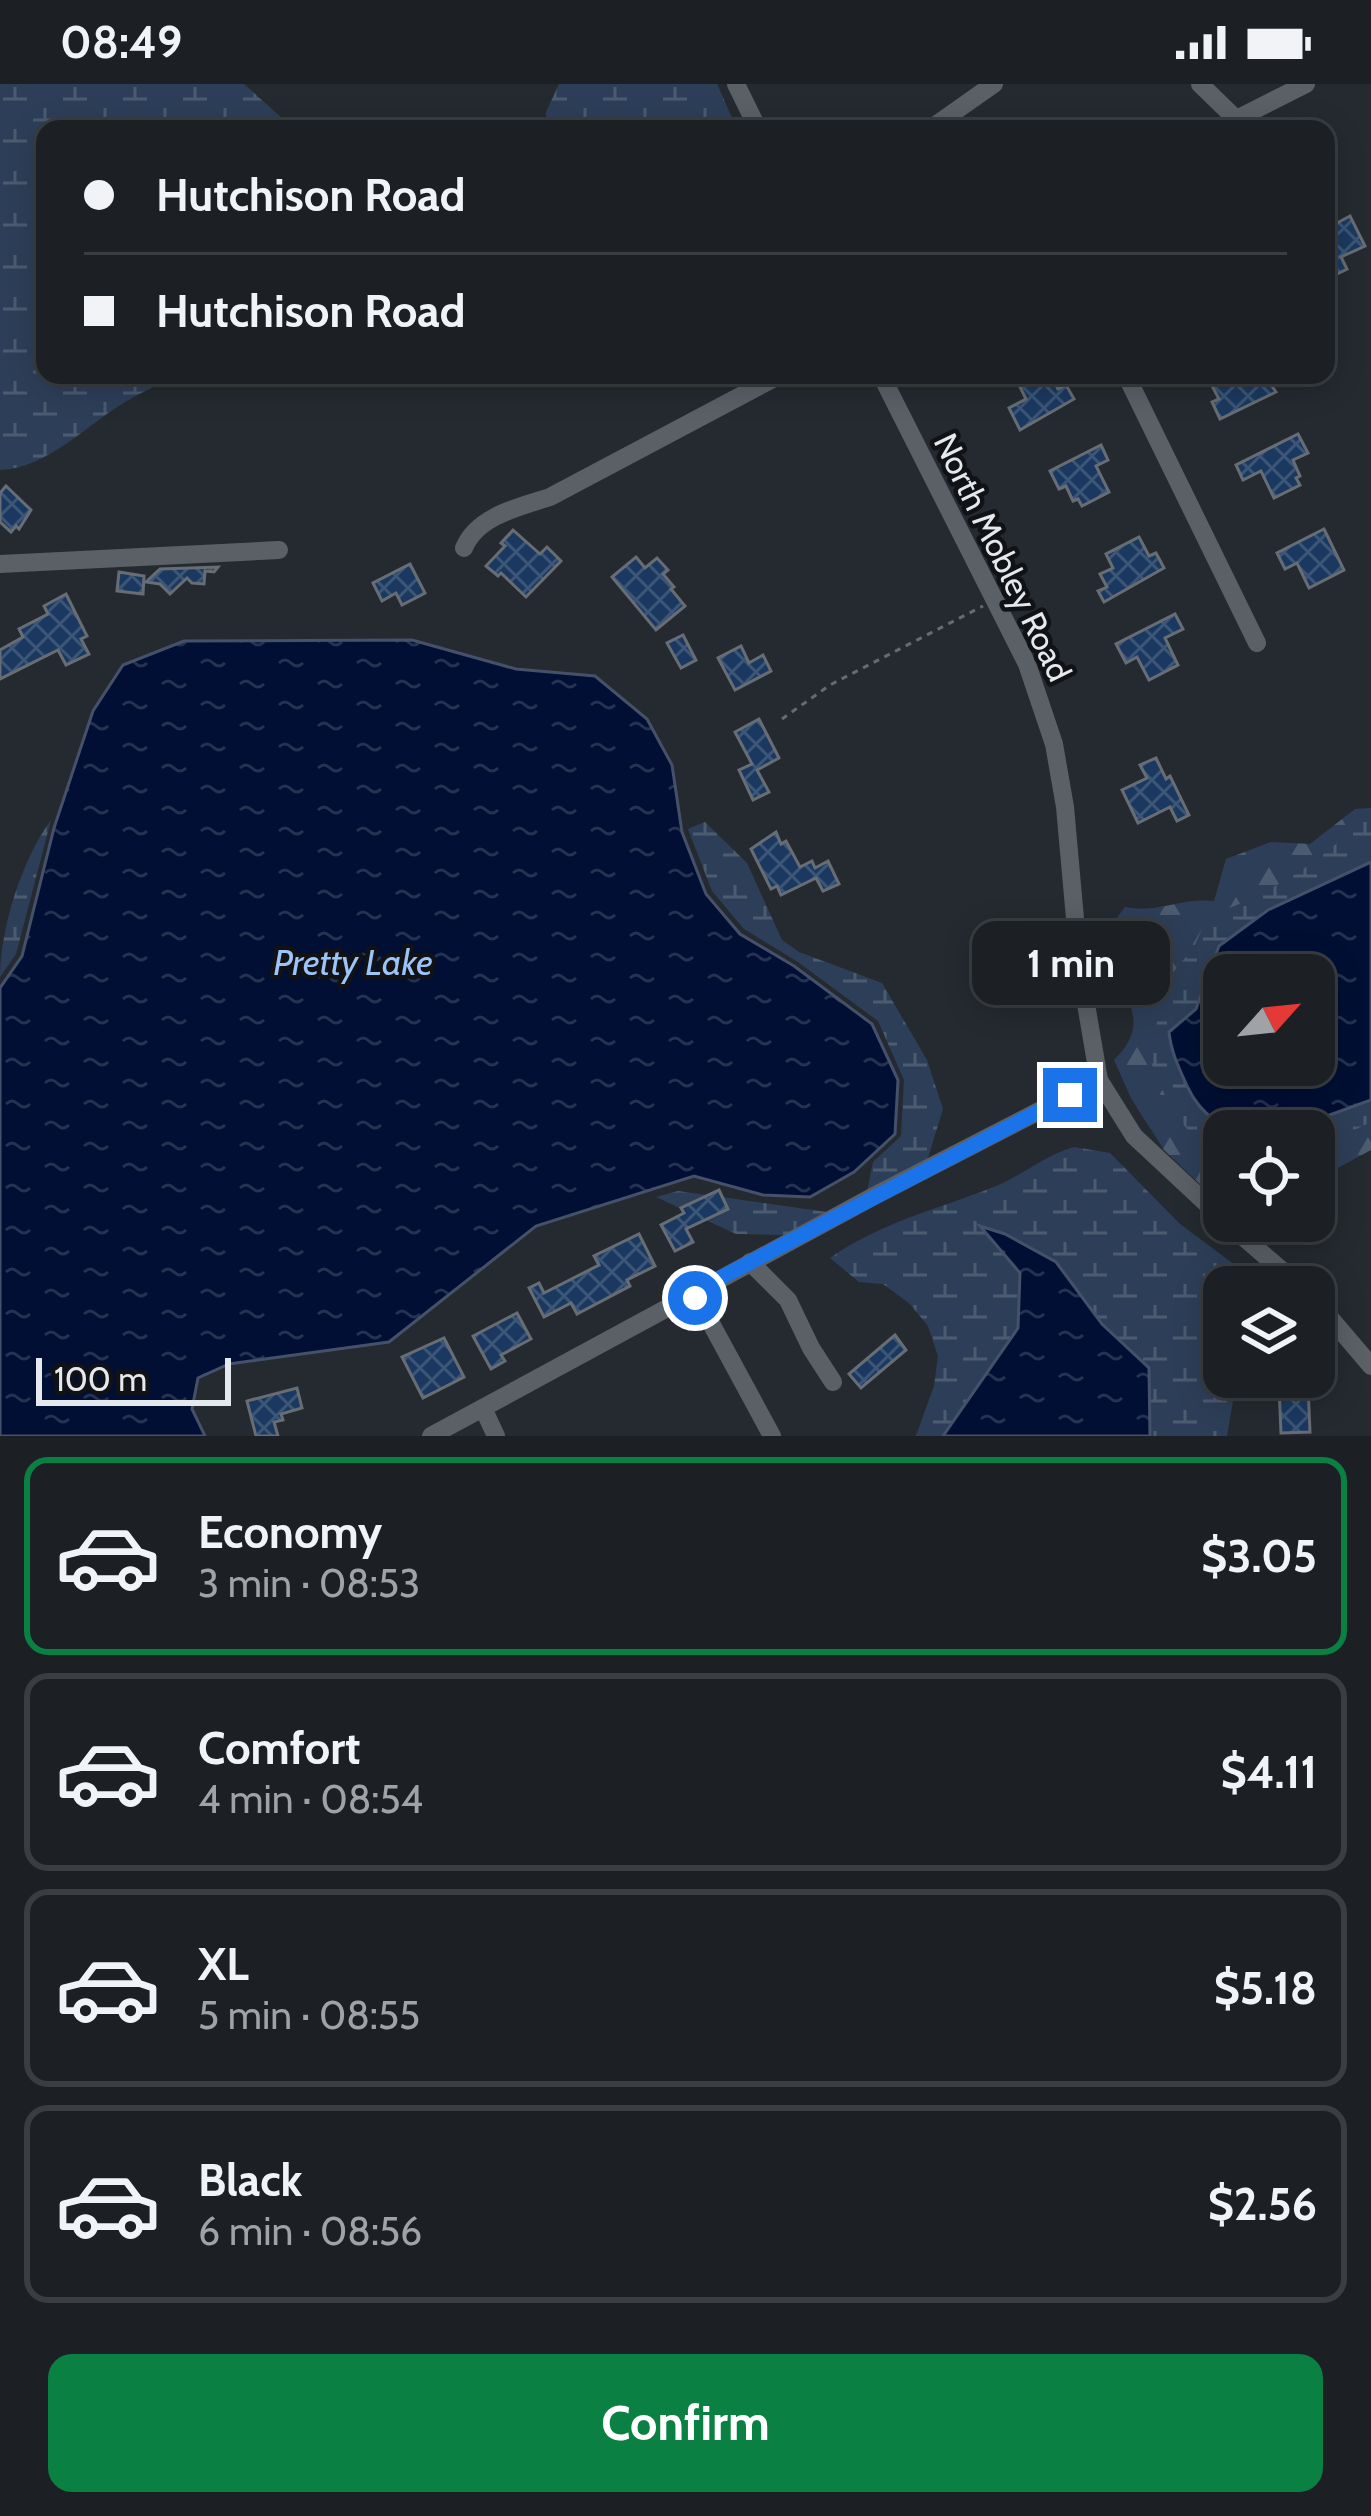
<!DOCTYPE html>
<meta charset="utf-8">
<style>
:root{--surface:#1c2024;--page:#292d31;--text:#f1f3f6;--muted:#a0a3a6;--line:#3a3e41;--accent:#0b8043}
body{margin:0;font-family:Cabin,sans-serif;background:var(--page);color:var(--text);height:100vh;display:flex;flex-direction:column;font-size:45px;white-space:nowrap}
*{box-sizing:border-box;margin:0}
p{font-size:39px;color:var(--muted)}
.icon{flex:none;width:66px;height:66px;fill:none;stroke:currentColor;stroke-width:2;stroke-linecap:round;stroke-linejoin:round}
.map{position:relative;height:1352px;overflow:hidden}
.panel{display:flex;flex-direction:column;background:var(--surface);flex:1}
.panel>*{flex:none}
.hud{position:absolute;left:36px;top:36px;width:1299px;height:264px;border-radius:24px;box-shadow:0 6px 30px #0003,0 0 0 3px var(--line);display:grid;align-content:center;height:264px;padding:0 48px;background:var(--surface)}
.needle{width:78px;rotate:63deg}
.tools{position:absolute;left:1203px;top:870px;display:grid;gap:24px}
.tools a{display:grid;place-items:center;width:132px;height:132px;border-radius:24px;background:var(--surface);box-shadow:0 6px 30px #0003,0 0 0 3px var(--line);font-size:60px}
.scale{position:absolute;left:36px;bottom:30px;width:195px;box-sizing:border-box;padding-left:12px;border:6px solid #e5e8ec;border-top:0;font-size:33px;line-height:42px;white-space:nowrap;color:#e5e8ec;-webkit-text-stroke:9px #101215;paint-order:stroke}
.end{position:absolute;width:54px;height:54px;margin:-27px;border:15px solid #1a73e8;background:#fff;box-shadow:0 0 0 6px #fff}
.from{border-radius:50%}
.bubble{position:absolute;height:84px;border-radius:24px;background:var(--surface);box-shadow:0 6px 30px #0003,0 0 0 3px var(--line);font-size:39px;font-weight:800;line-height:84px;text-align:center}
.hud b{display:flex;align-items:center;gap:42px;height:114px;font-size:45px}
.hud b+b{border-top:3px solid var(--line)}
.hud i{width:30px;height:30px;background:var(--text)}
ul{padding:21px 0 0;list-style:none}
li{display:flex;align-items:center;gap:36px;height:198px;margin:0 24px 18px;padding:0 24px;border:6px solid var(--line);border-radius:24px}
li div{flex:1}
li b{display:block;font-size:45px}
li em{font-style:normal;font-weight:800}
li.selected{border-color:var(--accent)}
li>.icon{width:108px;height:108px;stroke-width:1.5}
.button{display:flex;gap:24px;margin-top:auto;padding:24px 48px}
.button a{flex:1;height:138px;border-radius:24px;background:var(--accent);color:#fff;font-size:48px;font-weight:800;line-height:138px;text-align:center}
.status{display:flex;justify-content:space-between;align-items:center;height:84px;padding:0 60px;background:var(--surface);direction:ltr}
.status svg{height:33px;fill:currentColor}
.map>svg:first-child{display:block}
.forest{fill:url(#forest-firs);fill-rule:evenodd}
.wetland{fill:url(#wetland-marsh);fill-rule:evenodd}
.water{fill:url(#water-ripples);stroke:#45506a;stroke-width:3;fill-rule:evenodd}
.building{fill:url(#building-cross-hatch);stroke:#676d74;stroke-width:3}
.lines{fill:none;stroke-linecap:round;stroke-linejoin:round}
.path{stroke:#676b71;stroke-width:3;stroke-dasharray:6 6;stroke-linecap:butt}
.minor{stroke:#5b6067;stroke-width:18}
.route{stroke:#1a73e8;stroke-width:15}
.labels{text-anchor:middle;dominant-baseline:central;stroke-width:9;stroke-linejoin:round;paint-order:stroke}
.street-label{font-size:33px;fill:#e5e8ec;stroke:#101215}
.water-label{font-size:36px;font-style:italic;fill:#9cc4f8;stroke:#101215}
</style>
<div class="status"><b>08:49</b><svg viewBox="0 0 49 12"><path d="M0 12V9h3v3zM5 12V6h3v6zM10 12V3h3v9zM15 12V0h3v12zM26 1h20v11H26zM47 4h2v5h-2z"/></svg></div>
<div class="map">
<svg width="1371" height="1352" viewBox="0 0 1371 1352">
<defs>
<pattern id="forest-firs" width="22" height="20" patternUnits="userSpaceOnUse" patternTransform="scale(3)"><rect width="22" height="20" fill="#2d3f58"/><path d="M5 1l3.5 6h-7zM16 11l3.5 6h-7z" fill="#4b5b70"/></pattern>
<pattern id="wetland-marsh" width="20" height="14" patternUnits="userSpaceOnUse" patternTransform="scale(3)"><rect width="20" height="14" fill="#2d3f58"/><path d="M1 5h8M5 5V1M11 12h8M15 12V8" fill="none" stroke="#4b5b70"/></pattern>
<pattern id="water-ripples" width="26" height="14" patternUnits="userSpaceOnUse" patternTransform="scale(3)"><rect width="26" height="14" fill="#000f33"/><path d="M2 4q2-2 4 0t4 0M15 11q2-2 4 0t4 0" fill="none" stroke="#253251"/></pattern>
<pattern id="building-cross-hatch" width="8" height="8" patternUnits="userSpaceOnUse" patternTransform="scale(3)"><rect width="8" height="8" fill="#1b3960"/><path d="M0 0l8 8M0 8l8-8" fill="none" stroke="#3c5677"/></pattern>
</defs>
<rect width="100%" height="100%" fill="#252a30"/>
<!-- forest -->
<path class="forest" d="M1371,724v342l-57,31v-50h-90v76l-60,-57 -33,-52 -17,-38c52,-51 -18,-76 -4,-129 2,-8 10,-17 15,-24 31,7 56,-10 89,-6l12,-42 45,-17 39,2 45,-35zM1224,891h90v90h-90z"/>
<!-- wetland -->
<g class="wetland">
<path d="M0,0h244l49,44 -248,1v246h132c-17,9 -35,17 -52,27 -37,22 -79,67 -125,68z"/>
<polygon points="559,0 717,0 737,45 546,45 546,28"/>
<path d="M1365,734h6v304l-57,27v-18h-90v28l-13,-2 -40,-47 -23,-55 22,-79 24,-29 13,-30c66,-25 107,-50 158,-99zM1224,891h90v90h-90z"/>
<path d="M51,736l-35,134 -16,23c0,-48 22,-118 51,-157z"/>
<polygon points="705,738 747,779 782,856 799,868 882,899 927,976 943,1025 927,1077 867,1108 873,1078 901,1052 904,996 878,937 798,878 744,845 712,807 688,745"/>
<path d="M1074,1063l36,6 70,71 55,41 5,22h-16v90h13l-10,59h-77l-1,-69 -47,-43 -46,-62 -73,-35 37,46 -2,55 -75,108h-27l18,-50 4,-30 -10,-30 -18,-22 -27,-20 -24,-2 -29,-24c54,-37 103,-47 161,-70 30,-11 50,-31 83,-41z"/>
<polygon points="678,1107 827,1128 786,1151 736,1150 656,1113"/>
</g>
<!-- water -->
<g class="water">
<polygon points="412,556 516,585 595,592 647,635 672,681 682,748 706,810 740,850 794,882 872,940 898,996 895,1050 854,1088 810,1113 763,1111 694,1092 536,1142 389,1258 229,1280 198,1294 192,1325 205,1352 0,1352 0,904 22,872 54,744 93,627 123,581 184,557"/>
<path d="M1371,778v238c-61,21 -147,65 -184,-14 -8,-18 -16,-34 -18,-54l27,-23 23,-63 49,-36zM1224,891h90v90h-90z"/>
<polygon points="980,1142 1005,1150 1056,1178 1102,1240 1149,1284 1150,1352 943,1352 1018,1244 1020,1189"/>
</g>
<!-- building -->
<g class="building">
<polygon points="1350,132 1365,162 1341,173 1347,185 1329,194 1326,145"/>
<polygon points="1038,291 1051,291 1058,305 1066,301 1074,315 1020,346 1009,324 1026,315 1019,301"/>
<polygon points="1218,291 1245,291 1247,295 1264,291 1276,308 1220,335 1212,318 1219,315 1209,296"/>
<polygon points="1298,350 1308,369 1293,376 1300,392 1296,394 1300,401 1274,414 1261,387 1243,396 1236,381"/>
<polygon points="1101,361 1108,376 1096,382 1109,408 1082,422 1078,415 1073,417 1066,402 1059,405 1050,387"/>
<polygon points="6,402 31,426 19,445 16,442 11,448 0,438 0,409"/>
<polygon points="1324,445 1344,486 1309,504 1297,479 1285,485 1277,469"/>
<polygon points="513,446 540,470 547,463 561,477 526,513 501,489 498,492 486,482 505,462 501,459"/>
<polygon points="1139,453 1149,472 1156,469 1164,484 1104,518 1098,507 1107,503 1100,490 1113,484 1106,470"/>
<polygon points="636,473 645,484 657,474 668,486 663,490 674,503 671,505 685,522 656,546 612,493"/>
<polygon points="410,480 425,509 402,521 396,509 382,517 373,499"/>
<polygon points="218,483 214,488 205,487 204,500 192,499 187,494 170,510 160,500 146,498 160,485"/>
<polygon points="119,488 144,492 143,510 117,507"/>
<polygon points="66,510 87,552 81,555 89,570 66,581 58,566 0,595 0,566 23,553 19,545 48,530 44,522"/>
<polygon points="1175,530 1183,545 1165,554 1178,581 1149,596 1137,573 1126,579 1116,560"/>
<polygon points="683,551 696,576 681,584 667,559"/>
<polygon points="741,562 749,579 763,571 771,587 735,606 718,574"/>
<polygon points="759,635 779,674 757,686 769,708 753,716 739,686 752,680 735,648"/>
<polygon points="1156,674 1166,695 1170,692 1189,731 1177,737 1170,723 1138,739 1122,706 1147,694 1140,681"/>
<polygon points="776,748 781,760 786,757 800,783 812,777 815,784 828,777 839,800 823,807 816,794 781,811 777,802 771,805 751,765"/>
<polygon points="719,1106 728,1125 686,1145 693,1158 675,1167 661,1141 684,1129 681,1124"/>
<polygon points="639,1150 655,1182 627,1196 630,1202 577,1230 571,1219 544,1233 529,1204 539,1199 544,1209 599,1181 594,1172"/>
<polygon points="517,1229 531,1255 501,1271 505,1277 491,1285 473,1252"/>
<polygon points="895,1251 906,1266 861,1304 849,1290"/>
<polygon points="444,1254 464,1293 423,1314 402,1273"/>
<polygon points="1308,1302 1310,1348 1281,1349 1279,1303"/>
<polygon points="297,1304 302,1324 281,1330 283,1336 274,1338 278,1352 256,1352 247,1317"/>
</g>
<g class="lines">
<!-- path -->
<polyline class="path" points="782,635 830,601 983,522"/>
<!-- minor -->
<g class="minor">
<polyline points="736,0 758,45"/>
<polyline points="1200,0 1236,35"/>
<polyline points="930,45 994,0"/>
<polyline points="1217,45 1306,0"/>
<polyline points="881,291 1027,580 1054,660 1065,723 1079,879 1099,996 1134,1052 1224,1136"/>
<polyline points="1126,291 1257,559"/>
<path d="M464,464c13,-32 55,-41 86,-51l230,-122"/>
<polyline points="0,480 279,466"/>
<polyline points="1225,1137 1301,1203"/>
<polyline points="750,1178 788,1216 811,1264 833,1298"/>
<polyline points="694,1208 772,1352"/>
<polyline points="1314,1215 1371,1282"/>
<polyline points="483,1324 496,1352"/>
<polyline points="431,1352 874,1112 1099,996"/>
</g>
</g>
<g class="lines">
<!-- route -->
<polyline class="route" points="695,1214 694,1208 722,1193 1070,1011"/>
</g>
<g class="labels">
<!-- street labels -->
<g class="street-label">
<text transform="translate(1003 473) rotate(64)">North Mobley Road</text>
</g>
<!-- water labels -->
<g class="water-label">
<text x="353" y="878">Pretty Lake</text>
</g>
</g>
</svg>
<div class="tools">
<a><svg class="needle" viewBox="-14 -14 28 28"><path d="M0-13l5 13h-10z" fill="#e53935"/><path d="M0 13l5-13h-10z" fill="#a0a3a6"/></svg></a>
<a><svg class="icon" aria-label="locate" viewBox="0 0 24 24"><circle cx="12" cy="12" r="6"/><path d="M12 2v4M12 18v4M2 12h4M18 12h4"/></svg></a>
<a><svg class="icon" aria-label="layers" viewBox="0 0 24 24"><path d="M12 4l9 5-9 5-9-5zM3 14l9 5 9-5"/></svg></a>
</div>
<div class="scale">100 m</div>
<i class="end from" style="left:695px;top:1214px"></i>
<i class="end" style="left:1070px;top:1011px"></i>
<div class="bubble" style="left:972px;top:837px;width:198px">1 min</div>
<div class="hud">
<b><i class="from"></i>Hutchison Road</b>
<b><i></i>Hutchison Road</b>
</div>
</div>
<section class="panel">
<ul>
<li class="selected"><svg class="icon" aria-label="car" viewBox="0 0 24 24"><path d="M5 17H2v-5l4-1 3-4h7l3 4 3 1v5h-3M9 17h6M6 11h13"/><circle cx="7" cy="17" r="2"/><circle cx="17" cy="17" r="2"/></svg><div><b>Economy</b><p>3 min · 08:53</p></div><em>$3.05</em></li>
<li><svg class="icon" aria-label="car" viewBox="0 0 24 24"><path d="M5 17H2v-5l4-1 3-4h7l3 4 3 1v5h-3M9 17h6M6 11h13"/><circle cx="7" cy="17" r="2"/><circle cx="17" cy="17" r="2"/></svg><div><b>Comfort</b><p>4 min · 08:54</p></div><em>$4.11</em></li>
<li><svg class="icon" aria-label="car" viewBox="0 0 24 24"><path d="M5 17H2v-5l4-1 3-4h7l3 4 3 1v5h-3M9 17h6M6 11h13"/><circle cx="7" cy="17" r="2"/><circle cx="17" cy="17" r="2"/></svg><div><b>XL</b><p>5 min · 08:55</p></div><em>$5.18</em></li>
<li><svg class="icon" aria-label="car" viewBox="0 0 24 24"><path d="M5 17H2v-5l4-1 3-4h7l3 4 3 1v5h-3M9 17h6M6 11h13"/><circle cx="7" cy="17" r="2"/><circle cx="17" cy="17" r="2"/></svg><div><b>Black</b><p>6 min · 08:56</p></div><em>$2.56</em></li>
</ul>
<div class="button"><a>Confirm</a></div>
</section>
